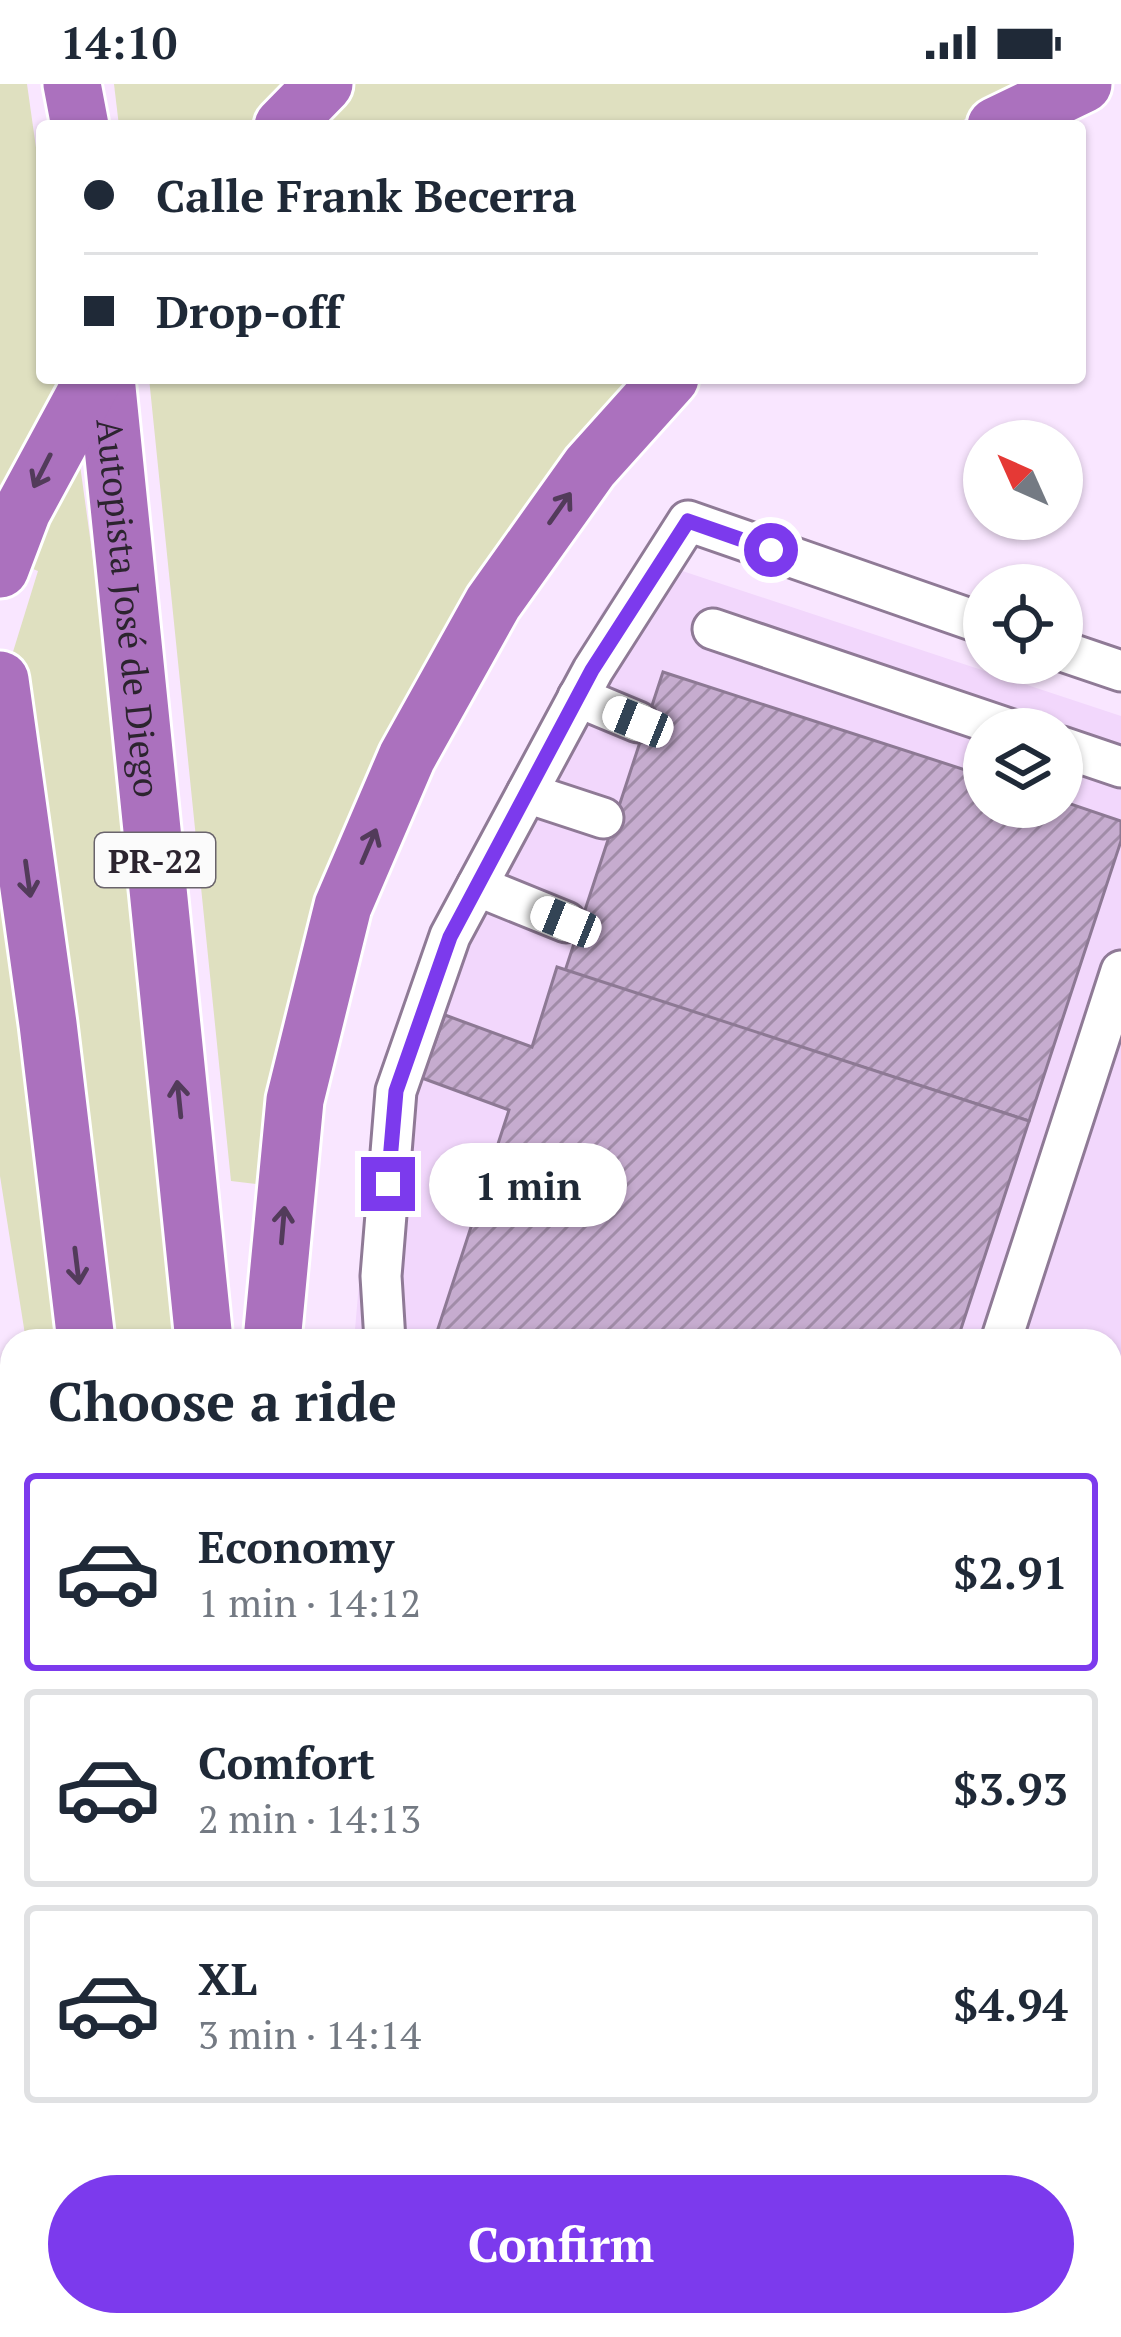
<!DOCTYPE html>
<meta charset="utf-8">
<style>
:root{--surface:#fff;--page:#f6f6f7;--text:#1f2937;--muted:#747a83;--line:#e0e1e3;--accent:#7c3aed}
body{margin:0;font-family:"PT Serif",serif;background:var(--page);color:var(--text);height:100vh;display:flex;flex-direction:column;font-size:45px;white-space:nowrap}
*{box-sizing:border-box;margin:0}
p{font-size:39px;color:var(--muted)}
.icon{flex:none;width:66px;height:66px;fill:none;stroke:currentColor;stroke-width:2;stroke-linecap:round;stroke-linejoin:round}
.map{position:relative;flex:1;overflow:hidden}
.panel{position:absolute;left:0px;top:1245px;width:1122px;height:1008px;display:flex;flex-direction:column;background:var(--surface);border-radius:36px 36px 0 0;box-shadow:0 3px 9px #0004}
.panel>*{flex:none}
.guide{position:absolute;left:36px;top:36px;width:1050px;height:264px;border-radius:12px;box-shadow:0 3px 9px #0004;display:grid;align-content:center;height:264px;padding:0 48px;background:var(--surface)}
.needle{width:78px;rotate:315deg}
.controls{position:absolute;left:963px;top:336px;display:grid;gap:24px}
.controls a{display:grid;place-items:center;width:120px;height:120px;border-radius:50%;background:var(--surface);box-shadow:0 3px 9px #0004;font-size:60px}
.end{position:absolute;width:54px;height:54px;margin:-27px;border:15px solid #7c3aed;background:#fff;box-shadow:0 0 0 6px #fff}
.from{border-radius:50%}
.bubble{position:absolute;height:84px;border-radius:42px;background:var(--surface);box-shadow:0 3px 9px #0004;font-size:39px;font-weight:700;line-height:84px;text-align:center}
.car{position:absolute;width:36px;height:72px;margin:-36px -18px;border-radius:15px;box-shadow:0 0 9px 3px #0007;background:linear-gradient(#fff 24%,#345 0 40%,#fff 0 76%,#345 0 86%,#fff 0)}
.guide b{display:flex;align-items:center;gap:42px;height:114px;font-size:45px}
.guide b+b{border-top:3px solid var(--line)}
.guide i{width:30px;height:30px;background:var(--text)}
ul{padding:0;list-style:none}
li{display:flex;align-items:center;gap:36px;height:198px;margin:0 24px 18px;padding:0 24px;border:6px solid var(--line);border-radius:12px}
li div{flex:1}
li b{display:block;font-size:45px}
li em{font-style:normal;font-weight:700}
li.active{border-color:var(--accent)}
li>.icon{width:108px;height:108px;stroke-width:1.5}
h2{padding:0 48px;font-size:54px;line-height:144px}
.action{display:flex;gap:24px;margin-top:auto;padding:24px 48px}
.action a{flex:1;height:138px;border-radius:72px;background:var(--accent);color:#fff;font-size:48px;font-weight:700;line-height:138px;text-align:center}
.status{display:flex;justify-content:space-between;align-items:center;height:84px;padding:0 60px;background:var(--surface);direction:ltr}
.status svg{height:33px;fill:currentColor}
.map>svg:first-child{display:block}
.built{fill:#f2d7fc;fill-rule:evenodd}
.green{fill:#dfe0c0}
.building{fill:url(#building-hatch);stroke:#8d7994;stroke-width:3}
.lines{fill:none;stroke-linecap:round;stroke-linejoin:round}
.minor-casing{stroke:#8f7a96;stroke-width:45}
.highway-casing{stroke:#fff;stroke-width:63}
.minor{stroke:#fff;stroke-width:39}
.highway{stroke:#ab71be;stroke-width:57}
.minor-bridge-casing{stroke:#8f7a96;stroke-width:45;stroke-linecap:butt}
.minor-bridge{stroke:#fff;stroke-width:39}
.oneway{stroke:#523b5a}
.route{stroke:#7c3aed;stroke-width:15}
.labels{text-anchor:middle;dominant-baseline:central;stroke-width:10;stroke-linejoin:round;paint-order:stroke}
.shield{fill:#fbfbfb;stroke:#6a646c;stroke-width:3}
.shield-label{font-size:33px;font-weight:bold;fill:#2c242f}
.street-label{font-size:36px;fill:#2c242f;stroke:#fbfbfb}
</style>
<div class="status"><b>14:10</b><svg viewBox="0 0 49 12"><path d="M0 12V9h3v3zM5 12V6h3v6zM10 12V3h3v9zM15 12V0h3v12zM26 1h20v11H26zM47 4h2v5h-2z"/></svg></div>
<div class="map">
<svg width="1121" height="2253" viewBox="0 0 1121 2253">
<defs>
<pattern id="building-hatch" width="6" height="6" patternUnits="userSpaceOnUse" patternTransform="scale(3)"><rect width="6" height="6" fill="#c6accf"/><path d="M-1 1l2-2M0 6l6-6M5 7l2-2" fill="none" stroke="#a18ca8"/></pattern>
</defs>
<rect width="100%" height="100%" fill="#f9e6ff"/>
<!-- built -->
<g class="built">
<path d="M640,473l481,159v1520l-11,34v-929h-756l17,-196 58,-200 173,-333zM984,645h78v78h-78z"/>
<polygon points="798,2241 1092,2241 1088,2253 834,2253"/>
</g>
<!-- green -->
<g class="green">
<polygon points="0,0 27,0 42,106 42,294 68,294 113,620 175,1257 26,1257 0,1092 0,636 12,571 38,487 0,472"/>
<polygon points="114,0 1027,0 953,42 119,42"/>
<polygon points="149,294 636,294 337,774 290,911 257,1100 231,1097"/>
</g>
<!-- building -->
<g class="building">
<polygon points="663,588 984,692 984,723 1062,723 1062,717 1121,737 1121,757 1029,1037 565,887"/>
<polygon points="557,883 1029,1037 957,1257 434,1257 509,1026 422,994 445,931 532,963"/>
</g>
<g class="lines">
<defs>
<g id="minor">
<polyline points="713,545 1009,645"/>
<polyline points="1062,567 1121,587"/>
<polyline points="578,613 638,638"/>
<polyline points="1062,663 1121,683"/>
<polyline points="527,709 603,734"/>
<polyline points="477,802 566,838"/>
<polyline points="385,1257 381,1192 396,1007 450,852 593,586 688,437 984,540"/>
<polyline points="1001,1257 1121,887"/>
<polyline points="1110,1547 1121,1551"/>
<polyline points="1110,1609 1121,1613"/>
<polyline points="523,2241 560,2253"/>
<polyline points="673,2241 707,2253"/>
</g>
<g id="highway">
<polyline points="72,0 80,42"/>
<polyline points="283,42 324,0"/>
<polyline points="996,42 1083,0"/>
<path id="s1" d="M106,294l98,963"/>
<polyline points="0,485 22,427 94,294"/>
<polyline points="0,596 48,940 86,1257"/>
<polyline points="272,1257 295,1016 343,822 407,673 493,519 590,383 670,294"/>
<polyline points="0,1341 12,1421"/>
<polyline points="0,1734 12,1799"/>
<polyline points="0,2140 12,2207"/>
<polyline points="114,2241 115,2253"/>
<polyline points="178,2241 179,2253"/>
<polyline points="299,2241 301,2253"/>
</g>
</defs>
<!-- minor casing -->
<use href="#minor" class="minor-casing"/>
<!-- highway casing -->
<use href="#highway" class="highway-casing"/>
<!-- minor -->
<use href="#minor" class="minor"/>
<!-- highway -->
<use href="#highway" class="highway"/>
<defs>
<polyline id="minor-bridge" points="30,2253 95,2241"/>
</defs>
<!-- minor-bridge casing -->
<use href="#minor-bridge" class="minor-bridge-casing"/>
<!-- minor-bridge -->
<use href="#minor-bridge" class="minor-bridge"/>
</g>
<!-- one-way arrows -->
<defs><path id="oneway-shaft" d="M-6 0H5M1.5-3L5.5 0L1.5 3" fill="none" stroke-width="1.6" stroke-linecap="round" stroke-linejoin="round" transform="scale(3)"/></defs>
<g class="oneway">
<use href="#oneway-shaft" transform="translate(42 387) rotate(117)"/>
<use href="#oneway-shaft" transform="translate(560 424) rotate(-55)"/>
<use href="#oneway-shaft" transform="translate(369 762) rotate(-67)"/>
<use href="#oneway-shaft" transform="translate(28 795) rotate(82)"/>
<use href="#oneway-shaft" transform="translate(179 1015) rotate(-96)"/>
<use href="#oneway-shaft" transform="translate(283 1141) rotate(-85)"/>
<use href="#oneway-shaft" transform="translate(77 1182) rotate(83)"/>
</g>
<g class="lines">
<!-- route -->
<polyline class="route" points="388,1100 396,1007 450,853 592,586 688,437 771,466"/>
</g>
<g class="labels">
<!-- shield labels -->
<rect class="shield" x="95" y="749" width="120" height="54" rx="9"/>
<g class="shield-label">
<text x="155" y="776">PR-22</text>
</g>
<!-- street labels -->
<g class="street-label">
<text stroke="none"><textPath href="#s1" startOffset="231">Autopista José de Diego</textPath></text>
</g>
</g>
</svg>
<div class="controls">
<a><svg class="needle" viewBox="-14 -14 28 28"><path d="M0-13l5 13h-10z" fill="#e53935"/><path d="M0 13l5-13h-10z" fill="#747a83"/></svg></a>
<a><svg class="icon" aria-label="locate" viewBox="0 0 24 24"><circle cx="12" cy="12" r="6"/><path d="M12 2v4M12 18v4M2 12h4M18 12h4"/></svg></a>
<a><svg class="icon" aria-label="layers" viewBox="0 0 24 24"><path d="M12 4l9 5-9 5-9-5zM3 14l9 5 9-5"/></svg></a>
</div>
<i class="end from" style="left:771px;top:466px"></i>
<i class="end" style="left:388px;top:1100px"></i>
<div class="bubble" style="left:429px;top:1059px;width:198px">1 min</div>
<i class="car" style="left:638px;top:638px;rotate:292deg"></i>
<i class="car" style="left:566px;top:838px;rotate:292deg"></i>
<div class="guide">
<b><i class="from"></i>Calle Frank Becerra</b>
<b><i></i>Drop-off</b>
</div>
<section class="panel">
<h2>Choose a ride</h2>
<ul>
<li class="active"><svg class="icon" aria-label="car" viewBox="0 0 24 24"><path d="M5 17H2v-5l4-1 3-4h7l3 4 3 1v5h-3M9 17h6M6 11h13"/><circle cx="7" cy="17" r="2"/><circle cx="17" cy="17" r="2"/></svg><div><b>Economy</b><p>1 min · 14:12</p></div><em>$2.91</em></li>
<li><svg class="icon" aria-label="car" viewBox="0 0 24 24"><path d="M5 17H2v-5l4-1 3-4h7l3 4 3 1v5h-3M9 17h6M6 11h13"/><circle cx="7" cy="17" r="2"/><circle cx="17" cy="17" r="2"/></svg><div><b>Comfort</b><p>2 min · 14:13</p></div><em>$3.93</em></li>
<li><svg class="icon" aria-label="car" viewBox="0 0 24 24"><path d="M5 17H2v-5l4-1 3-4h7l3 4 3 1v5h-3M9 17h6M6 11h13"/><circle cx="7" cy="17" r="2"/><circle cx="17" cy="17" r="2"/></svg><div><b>XL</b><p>3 min · 14:14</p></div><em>$4.94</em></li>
</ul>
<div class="action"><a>Confirm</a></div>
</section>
</div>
